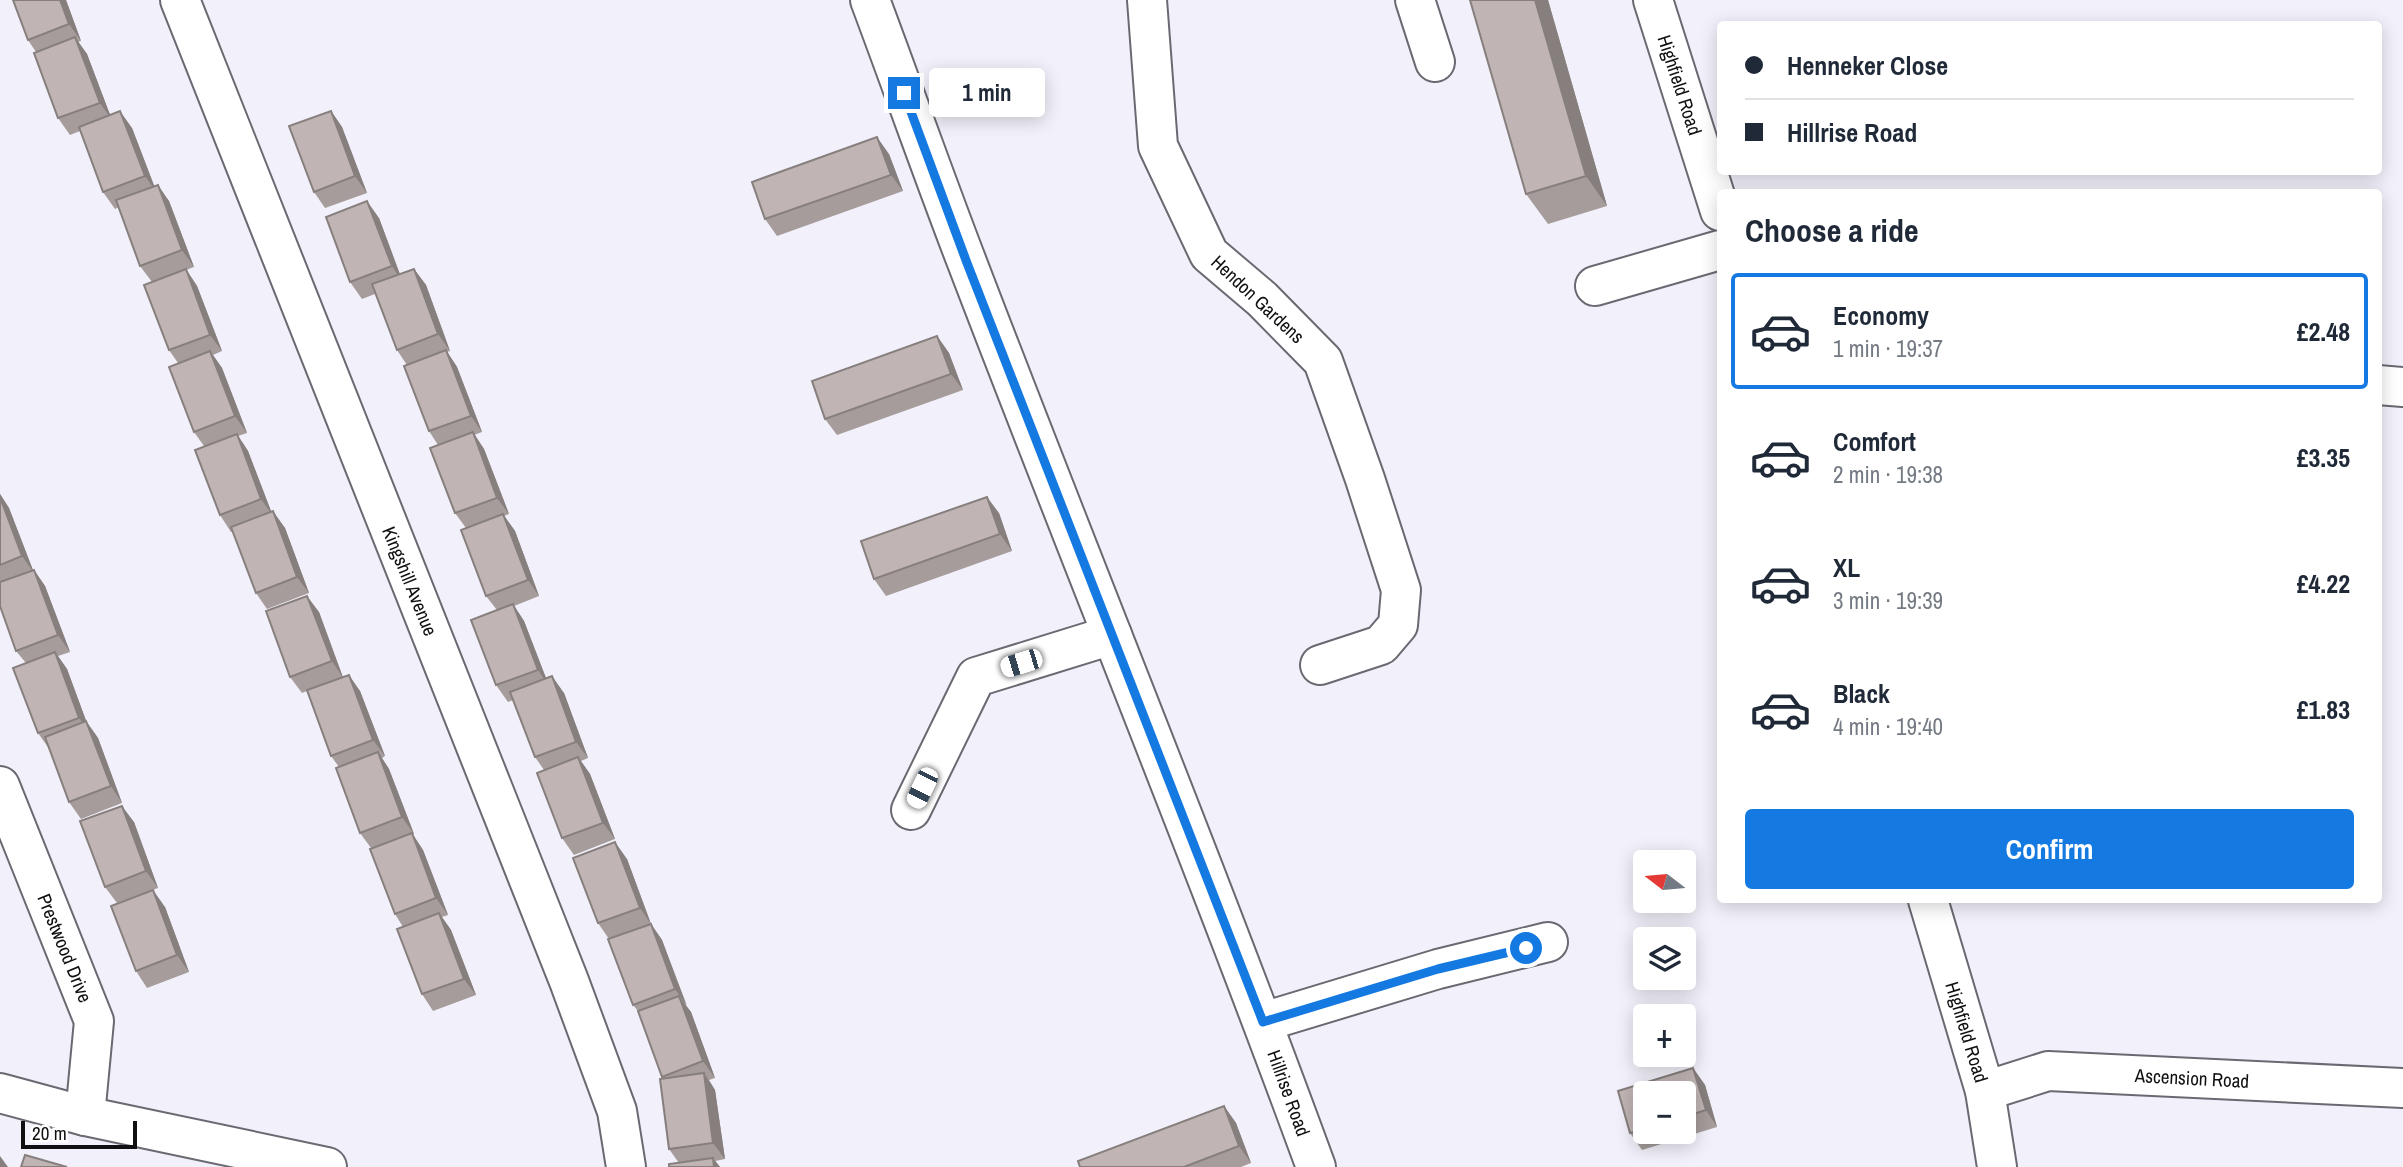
<!DOCTYPE html>
<meta charset="utf-8">
<style>
:root{--surface:#fff;--page:#f6f6f7;--text:#1f2937;--muted:#747a83;--line:#e0e1e3;--accent:#1479e1}
body{margin:0;font-family:"Archivo Narrow",sans-serif;background:var(--page);color:var(--text);height:100vh;display:flex;flex-direction:column;font-size:26px;white-space:nowrap}
*{box-sizing:border-box;margin:0}
p{font-size:23px;color:var(--muted)}
.icon{flex:none;width:38px;height:38px;fill:none;stroke:currentColor;stroke-width:2;stroke-linecap:round;stroke-linejoin:round}
.map{position:relative;flex:1;overflow:hidden}
.panel{position:absolute;left:1717px;top:189px;width:665px;height:714px;display:flex;flex-direction:column;background:var(--surface);border-radius:7px;box-shadow:0 4px 18px #0003}
.panel>*{flex:none}
.banner{position:absolute;left:1717px;top:21px;width:665px;height:154px;border-radius:7px;box-shadow:0 4px 18px #0003;display:grid;align-content:center;height:154px;padding:0 28px;background:var(--surface)}
.needle{width:46px;rotate:286deg}
.tools{position:absolute;left:1633px;top:850px;display:grid;gap:14px}
.tools a{display:grid;place-items:center;width:63px;height:63px;border-radius:7px;background:var(--surface);box-shadow:0 4px 18px #0003;font-size:35px}
.scale{position:absolute;left:21px;bottom:18px;width:116px;box-sizing:border-box;padding-left:7px;border:4px solid #100f12;border-top:0;font-size:19px;line-height:24px;white-space:nowrap;color:#100f12;-webkit-text-stroke:5px #fff;paint-order:stroke}
.end{position:absolute;width:32px;height:32px;margin:-16px;border:9px solid #1479e1;background:#fff;box-shadow:0 0 0 4px #fff}
.from{border-radius:50%}
.bubble{position:absolute;height:49px;border-radius:7px;background:var(--surface);box-shadow:0 4px 18px #0003;font-size:23px;font-weight:700;line-height:49px;text-align:center}
.car{position:absolute;width:21px;height:42px;margin:-21px -10px;border-radius:9px;box-shadow:0 0 5px 2px #0007;background:linear-gradient(#fff 24%,#345 0 40%,#fff 0 76%,#345 0 86%,#fff 0)}
.banner b{display:flex;align-items:center;gap:24px;height:66px;font-size:26px}
.banner b+b{border-top:2px solid var(--line)}
.banner i{width:18px;height:18px;background:var(--text)}
ul{padding:0;list-style:none}
li{display:flex;align-items:center;gap:21px;height:116px;margin:0 14px 10px;padding:0 14px;border:4px solid transparent;border-radius:7px}
li div{flex:1}
li b{display:block;font-size:26px}
li em{font-style:normal;font-weight:700}
li.on{border-color:var(--accent)}
li>.icon{width:63px;height:63px;stroke-width:1.5}
h2{padding:0 28px;font-size:32px;line-height:84px}
.action{display:flex;gap:14px;margin-top:auto;padding:14px 28px}
.action a{flex:1;height:80px;border-radius:7px;background:var(--accent);color:#fff;font-size:28px;font-weight:700;line-height:80px;text-align:center}
.map>svg:first-child{display:block}
.lines{fill:none;stroke-linecap:round;stroke-linejoin:round}
.minor-casing{stroke:#6a6971;stroke-width:42}
.minor{stroke:#fff;stroke-width:38}
.wall{fill:#a59c9b;fill-rule:evenodd}
.shaded-wall{fill:#867f7e}
.building{fill:#c0b5b4;stroke:#867f7e;stroke-width:2}
.route{stroke:#1479e1;stroke-width:9}
.labels{text-anchor:middle;dominant-baseline:central;stroke-width:6;stroke-linejoin:round;paint-order:stroke}
.street-label{font-size:19px;fill:#100f12;stroke:#fff}
</style>
<div class="map">
<svg width="2403" height="1167" viewBox="0 0 2403 1167">
<rect width="100%" height="100%" fill="#f2f0fa"/>
<g class="lines">
<defs>
<g id="minor">
<polyline points="180,0 569,981 617,1111 626,1167"/>
<path d="M870,0c33,88 64,177 98,265 115,301 237,599 348,902"/>
<polyline points="1147,0 1158,146 1209,254 1262,299 1323,361 1365,479 1401,590 1398,625 1381,645 1320,665"/>
<polyline points="1415,0 1435,62"/>
<polyline points="1653,0 1720,211"/>
<polyline points="1595,286 1720,250"/>
<polyline points="2378,385 2403,387"/>
<polyline points="0,786 94,1021 85,1116"/>
<polyline points="911,810 976,677 1112,635"/>
<polyline points="1928,900 1985,1091 1997,1167"/>
<polyline points="1263,1022 1438,969 1548,942"/>
<polyline points="1985,1091 2048,1071 2403,1088"/>
<polyline points="0,1093 85,1116 327,1167"/>
</g>
</defs>
<!-- minor casing -->
<use href="#minor" class="minor-casing"/>
<!-- minor -->
<use href="#minor" class="minor"/>
</g>
<!-- wall -->
<g class="wall">
<polygon points="13,0 66,0 81,41 78,42 87,54 110,115 132,128 154,186 169,201 194,267 186,270 197,286 222,351 213,355 222,368 247,433 238,436 248,451 271,512 285,528 309,593 267,609 256,593 233,531 231,532 220,515 204,446 194,432 178,363 169,350 152,282 140,266 119,207 115,209 103,192 80,131 70,135 58,118 36,52 28,40"/>
<polygon points="1470,0 1548,0 1607,206 1548,224 1526,194"/>
<polygon points="331,111 342,127 367,193 325,208 314,192"/>
<polygon points="889,154 903,191 777,236 765,219"/>
<polygon points="379,218 400,274 414,269 426,285 450,351 447,352 457,367 482,432 474,435 484,449 509,514 504,516 515,531 539,596 514,606 524,621 546,678 564,693 588,758 581,761 590,774 615,839 574,855 562,838 544,770 535,757 513,700 508,702 496,685 497,610 486,596 466,528 455,513 438,445 429,431 407,365 397,350 375,294 362,299 350,282"/>
<polygon points="937,336 949,353 963,390 837,435 825,419"/>
<polygon points="0,494 9,508 33,570 34,570 45,586 70,652 58,656 67,669 86,721 98,738 122,803 81,819 69,802 50,750 38,733 26,663 16,651 0,606"/>
<polygon points="999,513 1012,551 886,596 874,579"/>
<polygon points="319,612 343,677 360,691 385,756 382,758 389,769 414,834 412,834 423,850 448,915 442,917 451,930 476,995 433,1011 422,994 403,927 395,914 371,848 360,833 339,767 331,756 307,691 302,693 290,677"/>
<polygon points="134,822 158,888 117,903 105,887"/>
<polygon points="627,859 651,924 662,940 686,1006 691,1012 715,1078 709,1080 715,1090 725,1159 715,1161 720,1167 669,1167 679,1163 669,1149 663,1079 638,1011 633,1005 609,939 598,923"/>
<polygon points="165,907 189,972 147,988 136,971"/>
<path d="M1693,1068l12,17 12,42 -75,23 -12,-17 -12,-42zM1645,1094h39v38h-39z"/>
<polygon points="1224,1106 1236,1123 1251,1163 1241,1167 1080,1167"/>
</g>
<!-- shaded-wall -->
<g class="shaded-wall">
<polygon points="60,0 66,0 81,41 69,24"/>
<polygon points="1535,0 1548,0 1607,206 1586,176"/>
<polygon points="75,37 87,54 112,120 100,103"/>
<polygon points="120,111 132,128 157,193 145,176"/>
<polygon points="331,111 342,127 367,193 355,176"/>
<polygon points="877,137 889,154 903,191 891,175"/>
<polygon points="158,185 169,201 194,267 182,250"/>
<polygon points="367,201 379,218 403,283 392,266"/>
<polygon points="186,269 197,286 222,351 210,335"/>
<polygon points="414,269 426,285 450,351 438,334"/>
<polygon points="937,336 949,353 963,390 951,374"/>
<polygon points="446,350 457,367 482,432 471,416"/>
<polygon points="210,351 222,368 247,433 235,416"/>
<polygon points="473,432 484,449 509,514 497,498"/>
<polygon points="237,434 248,451 273,516 261,499"/>
<polygon points="0,494 9,508 34,573 22,556 0,497"/>
<polygon points="987,497 999,513 1012,551 1000,534"/>
<polygon points="273,511 285,528 309,593 297,577"/>
<polygon points="503,514 515,531 539,596 528,580"/>
<polygon points="34,570 45,586 70,652 58,635"/>
<polygon points="307,596 319,612 343,678 332,661"/>
<polygon points="513,604 524,621 549,686 538,670"/>
<polygon points="55,652 67,669 91,734 79,718"/>
<polygon points="349,675 360,691 385,756 373,740"/>
<polygon points="552,676 564,693 588,758 576,742"/>
<polygon points="86,721 98,738 122,803 111,786"/>
<polygon points="378,752 389,769 414,834 402,817"/>
<polygon points="578,757 590,774 615,839 603,823"/>
<polygon points="122,806 134,822 158,888 146,871"/>
<polygon points="412,833 423,850 448,915 436,898"/>
<polygon points="615,842 627,859 651,924 640,908"/>
<polygon points="153,890 165,907 189,972 177,955"/>
<polygon points="439,913 451,930 476,995 464,979"/>
<polygon points="651,924 662,940 687,1006 675,989"/>
<polygon points="679,996 691,1012 715,1078 703,1061"/>
<polygon points="1693,1068 1705,1085 1717,1127 1706,1110"/>
<polygon points="704,1073 715,1090 725,1159 713,1143"/>
<polygon points="1224,1106 1236,1123 1251,1163 1239,1146"/>
<polygon points="0,1156 8,1167 0,1167"/>
<polygon points="713,1158 720,1167 714,1167"/>
</g>
<!-- building -->
<g class="building">
<polygon points="13,0 60,0 69,24 28,40"/>
<polygon points="1470,0 1535,0 1586,176 1526,194"/>
<polygon points="75,37 100,103 58,118 34,53"/>
<polygon points="120,111 145,176 103,192 79,127"/>
<polygon points="331,111 355,176 314,192 289,126"/>
<polygon points="877,137 891,175 765,219 752,182"/>
<polygon points="158,185 182,250 140,266 116,200"/>
<polygon points="367,201 392,266 350,282 326,217"/>
<polygon points="186,269 210,335 169,350 144,285"/>
<polygon points="414,269 438,334 397,350 372,284"/>
<polygon points="937,336 951,374 825,419 812,381"/>
<polygon points="446,350 471,416 429,431 404,366"/>
<polygon points="210,351 235,416 194,432 169,367"/>
<polygon points="473,432 497,498 455,513 430,448"/>
<polygon points="237,434 261,499 220,515 195,450"/>
<polygon points="0,497 22,556 0,565"/>
<polygon points="987,497 1000,534 874,579 861,541"/>
<polygon points="273,511 297,577 256,593 231,527"/>
<polygon points="503,514 528,580 486,596 461,530"/>
<polygon points="34,570 58,635 16,651 0,606 0,582"/>
<polygon points="307,596 332,661 290,677 266,611"/>
<polygon points="513,604 538,670 496,685 471,620"/>
<polygon points="55,652 79,718 38,733 13,668"/>
<polygon points="349,675 373,740 331,756 307,690"/>
<polygon points="552,676 576,742 535,757 510,692"/>
<polygon points="86,721 111,786 69,802 45,737"/>
<polygon points="378,752 402,817 360,833 336,768"/>
<polygon points="578,757 603,823 562,838 537,773"/>
<polygon points="122,806 146,871 105,887 80,821"/>
<polygon points="412,833 436,898 395,914 370,849"/>
<polygon points="615,842 640,908 598,923 573,858"/>
<polygon points="153,890 177,955 136,971 111,906"/>
<polygon points="439,913 464,979 422,994 397,929"/>
<polygon points="651,924 675,989 633,1005 608,939"/>
<polygon points="679,996 703,1061 662,1077 638,1011"/>
<polygon points="1693,1068 1706,1110 1684,1117 1684,1094 1645,1094 1645,1129 1630,1133 1618,1091"/>
<polygon points="704,1073 713,1143 669,1149 660,1079"/>
<polygon points="1224,1106 1239,1146 1184,1167 1080,1167 1078,1161"/>
<polygon points="25,1155 67,1167 21,1167"/>
<polygon points="713,1158 714,1167 669,1167 669,1164"/>
</g>
<g class="lines">
<!-- route -->
<polyline class="route" points="904,93 967,263 1263,1022 1438,969 1526,948"/>
</g>
<g class="labels">
<!-- street labels -->
<g class="street-label">
<text transform="translate(1680 85) rotate(72)">Highfield Road</text>
<text transform="translate(1258 299) rotate(43)">Hendon Gardens</text>
<text transform="translate(410 581) rotate(68)">Kingshill Avenue</text>
<text transform="translate(65 948) rotate(68)">Prestwood Drive</text>
<text transform="translate(1967 1032) rotate(73)">Highfield Road</text>
<text transform="translate(2192 1078) rotate(3)">Ascension Road</text>
<text transform="translate(1289 1093) rotate(70)">Hillrise Road</text>
</g>
</g>
</svg>
<div class="tools">
<a><svg class="needle" viewBox="-14 -14 28 28"><path d="M0-13l5 13h-10z" fill="#e53935"/><path d="M0 13l5-13h-10z" fill="#747a83"/></svg></a>
<a><svg class="icon" aria-label="layers" viewBox="0 0 24 24"><path d="M12 4l9 5-9 5-9-5zM3 14l9 5 9-5"/></svg></a>
<a>+</a>
<a>−</a>
</div>
<div class="scale">20 m</div>
<i class="end from" style="left:1526px;top:948px"></i>
<i class="end" style="left:904px;top:93px"></i>
<div class="bubble" style="left:929px;top:68px;width:116px">1 min</div>
<i class="car" style="left:1021px;top:663px;rotate:253deg"></i>
<i class="car" style="left:922px;top:788px;rotate:206deg"></i>
<div class="banner">
<b><i class="from"></i>Henneker Close</b>
<b><i></i>Hillrise Road</b>
</div>
<section class="panel">
<h2>Choose a ride</h2>
<ul>
<li class="on"><svg class="icon" aria-label="car" viewBox="0 0 24 24"><path d="M5 17H2v-5l4-1 3-4h7l3 4 3 1v5h-3M9 17h6M6 11h13"/><circle cx="7" cy="17" r="2"/><circle cx="17" cy="17" r="2"/></svg><div><b>Economy</b><p>1 min · 19:37</p></div><em>£2.48</em></li>
<li><svg class="icon" aria-label="car" viewBox="0 0 24 24"><path d="M5 17H2v-5l4-1 3-4h7l3 4 3 1v5h-3M9 17h6M6 11h13"/><circle cx="7" cy="17" r="2"/><circle cx="17" cy="17" r="2"/></svg><div><b>Comfort</b><p>2 min · 19:38</p></div><em>£3.35</em></li>
<li><svg class="icon" aria-label="car" viewBox="0 0 24 24"><path d="M5 17H2v-5l4-1 3-4h7l3 4 3 1v5h-3M9 17h6M6 11h13"/><circle cx="7" cy="17" r="2"/><circle cx="17" cy="17" r="2"/></svg><div><b>XL</b><p>3 min · 19:39</p></div><em>£4.22</em></li>
<li><svg class="icon" aria-label="car" viewBox="0 0 24 24"><path d="M5 17H2v-5l4-1 3-4h7l3 4 3 1v5h-3M9 17h6M6 11h13"/><circle cx="7" cy="17" r="2"/><circle cx="17" cy="17" r="2"/></svg><div><b>Black</b><p>4 min · 19:40</p></div><em>£1.83</em></li>
</ul>
<div class="action"><a>Confirm</a></div>
</section>
</div>
